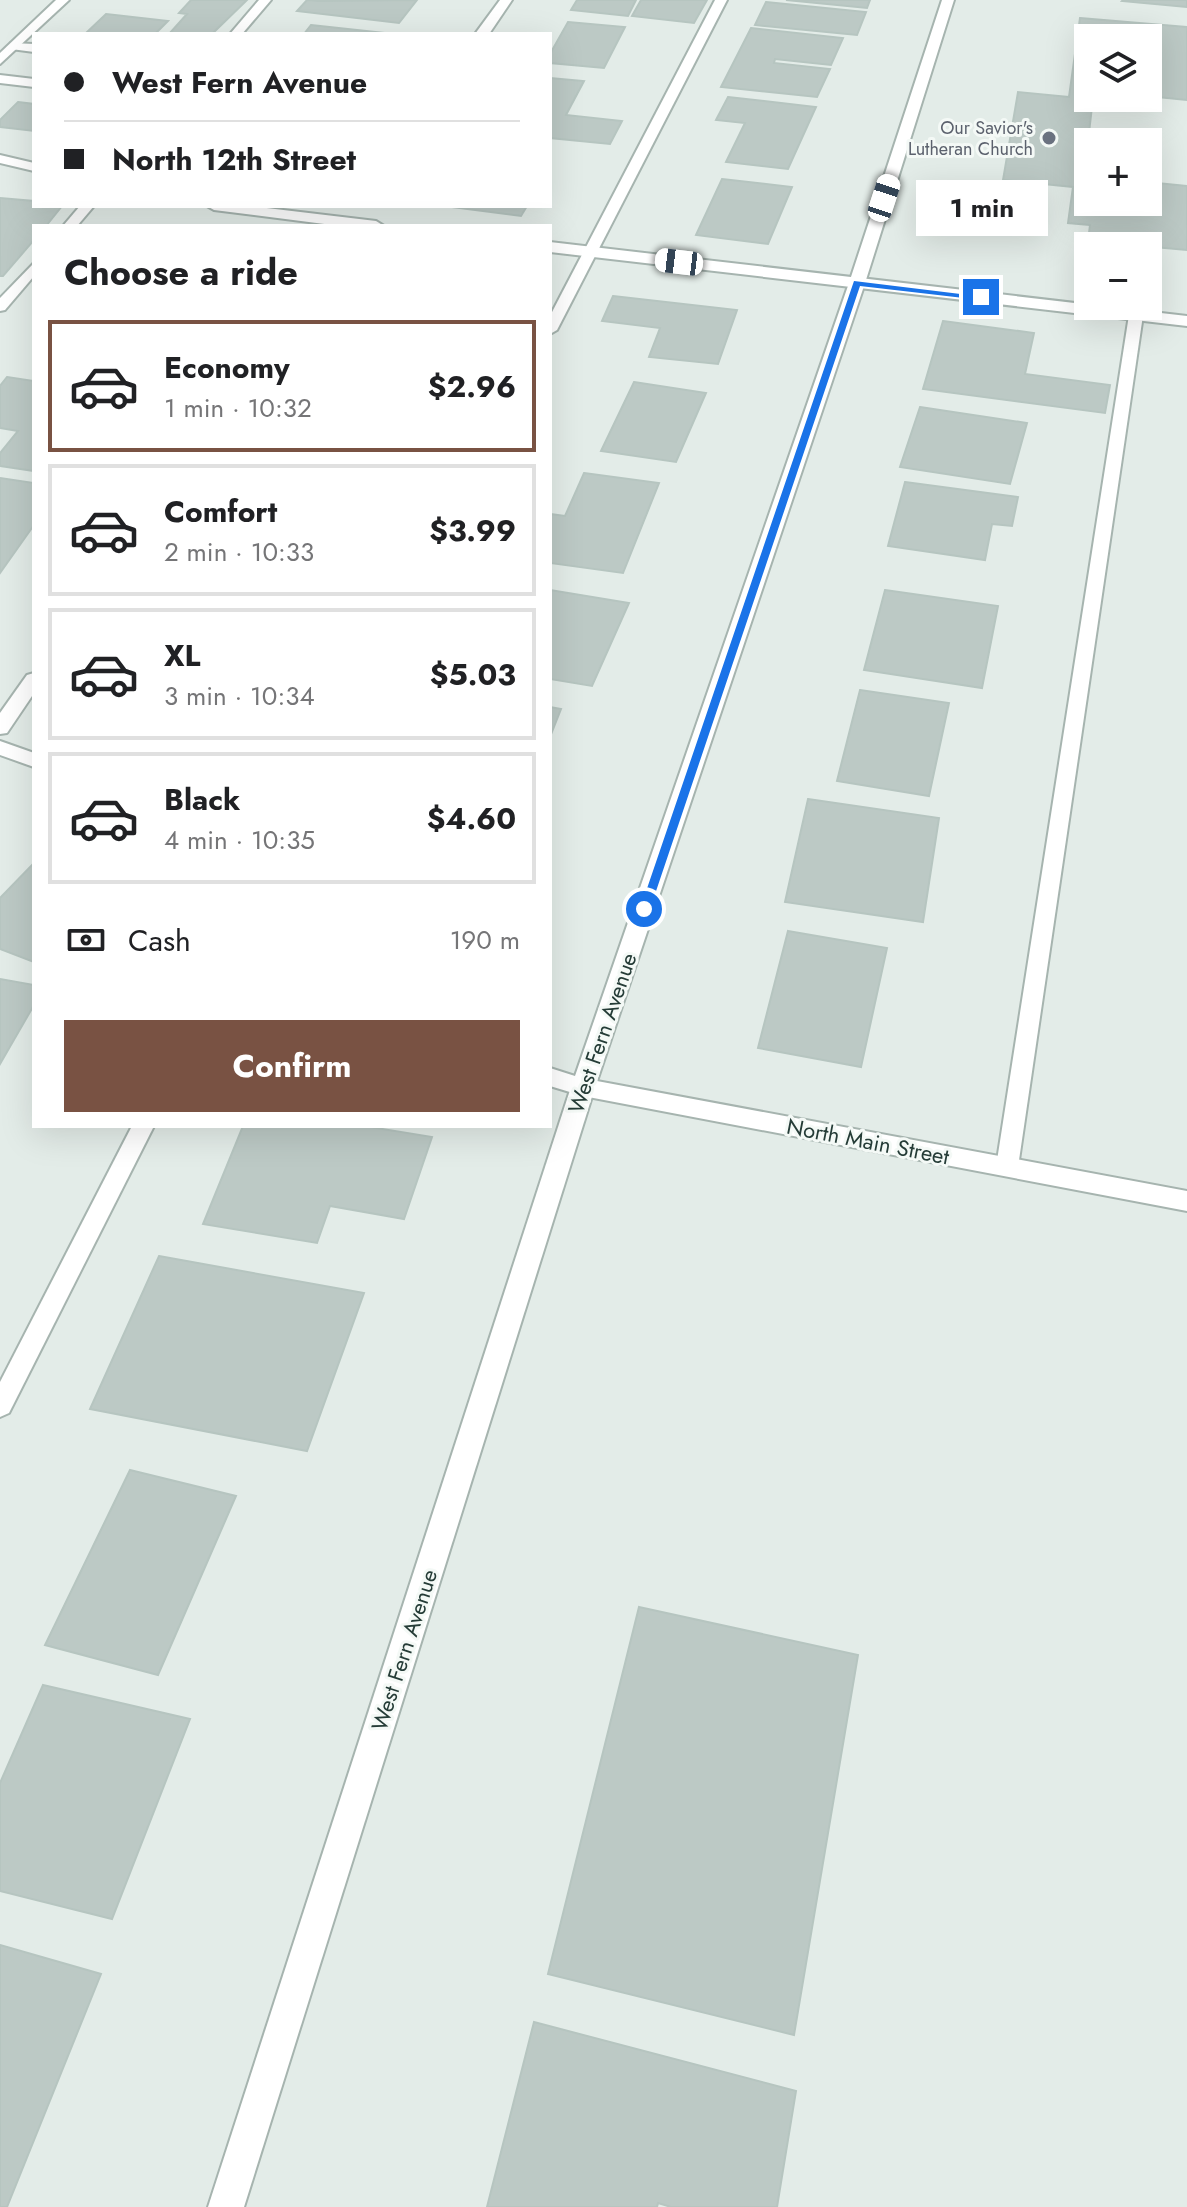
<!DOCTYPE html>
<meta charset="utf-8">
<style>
:root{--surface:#fff;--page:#f6f6f6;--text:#202124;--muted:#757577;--line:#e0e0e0;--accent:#795243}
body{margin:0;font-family:Jost,sans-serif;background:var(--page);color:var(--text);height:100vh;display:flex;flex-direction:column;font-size:30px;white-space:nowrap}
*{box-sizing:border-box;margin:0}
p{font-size:26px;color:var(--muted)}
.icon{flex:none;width:44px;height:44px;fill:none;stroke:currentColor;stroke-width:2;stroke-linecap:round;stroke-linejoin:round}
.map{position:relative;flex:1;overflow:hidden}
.side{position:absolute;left:32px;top:224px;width:520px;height:904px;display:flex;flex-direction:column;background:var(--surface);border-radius:0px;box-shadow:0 8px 32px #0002}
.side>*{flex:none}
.banner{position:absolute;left:32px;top:32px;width:520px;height:176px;border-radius:0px;box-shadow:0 8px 32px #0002;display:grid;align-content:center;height:176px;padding:0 32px;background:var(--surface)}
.controls{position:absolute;left:1074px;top:24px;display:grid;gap:16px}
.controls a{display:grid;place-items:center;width:88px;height:88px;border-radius:0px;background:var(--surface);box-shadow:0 8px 32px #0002;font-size:40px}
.end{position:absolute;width:36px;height:36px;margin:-18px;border:10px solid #1a73e8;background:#fff;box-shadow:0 0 0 4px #fff}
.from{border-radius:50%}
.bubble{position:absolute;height:56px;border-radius:0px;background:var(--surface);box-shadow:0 8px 32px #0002;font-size:26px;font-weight:700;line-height:56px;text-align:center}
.car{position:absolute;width:24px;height:48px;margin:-24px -12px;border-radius:10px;box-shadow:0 0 6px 2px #0007;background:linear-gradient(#fff 24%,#345 0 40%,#fff 0 76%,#345 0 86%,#fff 0)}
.banner b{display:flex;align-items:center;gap:28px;height:76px;font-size:30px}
.banner b+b{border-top:2px solid var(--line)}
.banner i{width:20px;height:20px;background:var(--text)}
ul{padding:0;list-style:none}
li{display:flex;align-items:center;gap:24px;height:132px;margin:0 16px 12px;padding:0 16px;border:4px solid var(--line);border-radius:0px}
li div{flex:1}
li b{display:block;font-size:30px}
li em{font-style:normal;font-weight:700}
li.active{border-color:var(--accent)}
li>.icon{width:72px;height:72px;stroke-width:1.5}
h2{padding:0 32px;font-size:36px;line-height:96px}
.pay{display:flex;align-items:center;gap:20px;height:88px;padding:0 32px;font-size:30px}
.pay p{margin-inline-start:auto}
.primary-button{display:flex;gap:16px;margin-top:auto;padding:16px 32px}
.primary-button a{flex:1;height:92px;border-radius:0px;background:var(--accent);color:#fff;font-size:32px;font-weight:700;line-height:92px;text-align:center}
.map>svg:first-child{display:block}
.building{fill:#bcc9c5;stroke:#b6c5c0;stroke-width:2}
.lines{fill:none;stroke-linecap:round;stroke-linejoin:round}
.service-casing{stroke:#a6b4af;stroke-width:4}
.minor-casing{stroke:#a6b4af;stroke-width:4}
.tertiary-casing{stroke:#a6b4af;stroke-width:4}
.service{fill:#fff;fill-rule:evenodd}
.minor{fill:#fff;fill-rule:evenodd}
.tertiary{fill:#fff;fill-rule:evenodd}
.route{fill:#1a73e8}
.worship-dot{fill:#6b7280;stroke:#f4f9f6;stroke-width:3}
.labels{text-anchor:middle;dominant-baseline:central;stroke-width:6;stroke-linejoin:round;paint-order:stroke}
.far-worship-label{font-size:18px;fill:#5b616d;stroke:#f4f9f6;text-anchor:end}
.street-label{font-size:22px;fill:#253c37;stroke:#f4f9f6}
</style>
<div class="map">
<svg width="1187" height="2207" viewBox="0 0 1187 2207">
<rect width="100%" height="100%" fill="#e3ece8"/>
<!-- building -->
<g class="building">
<polygon points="191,0 247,0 212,34 169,34 187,14 179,13"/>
<polygon points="307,0 319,1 417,0 399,23 297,11"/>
<polygon points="577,0 636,0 628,16 571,10"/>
<polygon points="641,0 707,0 694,23 632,16"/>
<polygon points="786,0 870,0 867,8"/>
<polygon points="1187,0 1187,7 1122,1 1123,0"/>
<polygon points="766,2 866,12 857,35 755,25"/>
<polygon points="106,14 168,21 155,34 85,34"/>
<polygon points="1080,18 1187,27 1187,100 1148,96 1148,38 1088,38 1088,98 1093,98 1084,176 1088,177 1088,202 1148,202 1148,182 1187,186 1187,250 1088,241 1090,225 1068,223 1073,187 1003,180 1018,92 1069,97"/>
<polygon points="568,22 625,27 604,68 550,63 550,54"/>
<polygon points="311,25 394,34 304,34"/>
<polygon points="751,28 843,38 831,65 775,59 774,63 830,69 817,97 721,87"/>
<polygon points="550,78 584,81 566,115 622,121 610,144 550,138"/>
<polygon points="728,97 816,107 788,169 726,162 745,123 716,120"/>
<polygon points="18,102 34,104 34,131 0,127 0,120"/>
<polygon points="722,179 792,187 768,244 696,235"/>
<polygon points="0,198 34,201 34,206 62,206 46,226 34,226 34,240 3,276 0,276"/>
<polygon points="444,206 527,206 521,216"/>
<polygon points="613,296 737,310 718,364 649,357 660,328 602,321"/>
<polygon points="943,321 1034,333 1025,374 1110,385 1105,413 923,389"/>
<polygon points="7,377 34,381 34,471 0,466 0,453 18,431 0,428 0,386"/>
<polygon points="634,382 706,393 676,462 601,451"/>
<polygon points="920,407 1027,423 1010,484 900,467"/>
<polygon points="584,473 659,483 623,573 550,563 550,514 565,516"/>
<polygon points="0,478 34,483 34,525 0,573"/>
<polygon points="905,482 1018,497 1012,526 992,524 985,560 888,546"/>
<polygon points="550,590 629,603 592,686 550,679"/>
<polygon points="885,590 998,606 982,688 864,670"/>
<polygon points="860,690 949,703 929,796 837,781"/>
<polygon points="550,707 561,709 550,737"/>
<polygon points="808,799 939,818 923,922 785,902"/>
<polygon points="34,863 34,962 0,949 0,898"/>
<polygon points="788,931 887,948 861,1067 758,1048"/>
<polygon points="0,979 34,985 34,1005 0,1064"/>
<polygon points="243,1126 364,1126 432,1137 404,1219 330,1206 317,1243 203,1224"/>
<polygon points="159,1256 364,1293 307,1451 90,1409"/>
<polygon points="130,1470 236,1496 158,1675 45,1645"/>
<polygon points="639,1607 858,1655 794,2035 548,1974"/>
<polygon points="43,1685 190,1719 112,1919 0,1891 0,1783"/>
<polygon points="0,1945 101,1974 7,2207 0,2207"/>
<polygon points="534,2022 796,2091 777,2207 671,2207 658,2203 657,2207 487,2207"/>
</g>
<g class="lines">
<defs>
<g id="service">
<polygon points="259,0 271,0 242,34 230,34"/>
<polygon points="715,0 727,0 557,330 550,334 550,316"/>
<polygon points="11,43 34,44 34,52 11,49"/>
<polygon points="0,75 34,79 34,87 0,83"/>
<polygon points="80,206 94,206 77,226 63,226"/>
<polygon points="34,263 34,276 5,310 0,311 0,298"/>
<polygon points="1136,311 1143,315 1018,1167 1015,1173 999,1173 996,1167 1129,315"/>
<polygon points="132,1126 154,1126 9,1413 0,1417 0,1382"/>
</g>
<g id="minor">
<polygon points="56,0 69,0 0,64 0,53"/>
<polygon points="500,0 512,0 489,34 475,34"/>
<polygon points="0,155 34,163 34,171 0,163"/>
<polygon points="207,206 250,206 376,221 384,226 340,226 214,210"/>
<polygon points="550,242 1187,316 1187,326 550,252"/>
<polygon points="34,673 34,693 7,733 0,734 0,713 27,675"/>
<polygon points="583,1078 591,1081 595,1087 244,2207 208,2207 571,1087 575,1081"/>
</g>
<g id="tertiary">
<polygon points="942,0 954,0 865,283 597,1081 1187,1191 1187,1211 583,1096 550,1086 550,1068 575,1076 849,283"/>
<polygon points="0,741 34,753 34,767 0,755"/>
</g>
</defs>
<!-- service casing -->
<use href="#service" class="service-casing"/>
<!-- minor casing -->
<use href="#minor" class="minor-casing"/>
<!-- tertiary casing -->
<use href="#tertiary" class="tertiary-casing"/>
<!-- service -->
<use href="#service" class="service"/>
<!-- minor -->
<use href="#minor" class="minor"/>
<!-- tertiary -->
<use href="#tertiary" class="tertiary"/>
</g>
<!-- route -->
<polygon class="route" points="854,281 985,297 981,300 860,286 650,909 639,912"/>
<!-- markers -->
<circle class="worship-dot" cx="1049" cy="138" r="8"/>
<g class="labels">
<!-- far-worship labels -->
<g class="far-worship-label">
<text x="1033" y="128">Our Savior's<tspan x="1033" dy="21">Lutheran Church</tspan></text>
</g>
<!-- street labels -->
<g class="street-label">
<text transform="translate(602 1033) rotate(-71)">West Fern Avenue</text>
<text transform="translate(868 1141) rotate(11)">North Main Street</text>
<text transform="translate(404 1650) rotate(-72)">West Fern Avenue</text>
</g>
</g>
</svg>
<div class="controls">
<a><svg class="icon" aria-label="layers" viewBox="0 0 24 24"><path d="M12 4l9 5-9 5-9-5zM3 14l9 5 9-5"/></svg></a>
<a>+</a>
<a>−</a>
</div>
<i class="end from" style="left:644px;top:909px"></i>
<i class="end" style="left:981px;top:297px"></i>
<div class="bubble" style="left:916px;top:180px;width:132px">1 min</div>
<i class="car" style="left:884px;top:198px;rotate:18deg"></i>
<i class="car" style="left:679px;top:262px;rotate:277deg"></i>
<div class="banner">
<b><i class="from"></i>West Fern Avenue</b>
<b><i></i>North 12th Street</b>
</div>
<section class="side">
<h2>Choose a ride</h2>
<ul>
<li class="active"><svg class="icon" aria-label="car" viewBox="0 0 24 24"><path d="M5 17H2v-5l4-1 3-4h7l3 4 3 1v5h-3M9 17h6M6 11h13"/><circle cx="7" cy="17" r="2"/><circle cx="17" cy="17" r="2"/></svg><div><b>Economy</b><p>1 min · 10:32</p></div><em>$2.96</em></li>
<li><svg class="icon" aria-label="car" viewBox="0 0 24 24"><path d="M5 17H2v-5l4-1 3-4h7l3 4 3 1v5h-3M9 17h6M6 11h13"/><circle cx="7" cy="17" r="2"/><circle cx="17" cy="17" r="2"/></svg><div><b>Comfort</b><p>2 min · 10:33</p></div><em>$3.99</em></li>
<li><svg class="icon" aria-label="car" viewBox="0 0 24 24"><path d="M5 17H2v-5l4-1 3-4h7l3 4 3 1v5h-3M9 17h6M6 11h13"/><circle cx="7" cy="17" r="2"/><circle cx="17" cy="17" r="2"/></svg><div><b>XL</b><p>3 min · 10:34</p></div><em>$5.03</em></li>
<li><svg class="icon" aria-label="car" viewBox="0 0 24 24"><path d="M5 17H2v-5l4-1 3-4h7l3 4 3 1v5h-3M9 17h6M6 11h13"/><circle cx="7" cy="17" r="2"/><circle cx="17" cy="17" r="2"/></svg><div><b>Black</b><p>4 min · 10:35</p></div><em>$4.60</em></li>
</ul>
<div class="pay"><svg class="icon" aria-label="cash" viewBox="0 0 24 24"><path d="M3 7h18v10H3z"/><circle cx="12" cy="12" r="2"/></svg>Cash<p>190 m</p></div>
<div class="primary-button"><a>Confirm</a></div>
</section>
</div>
